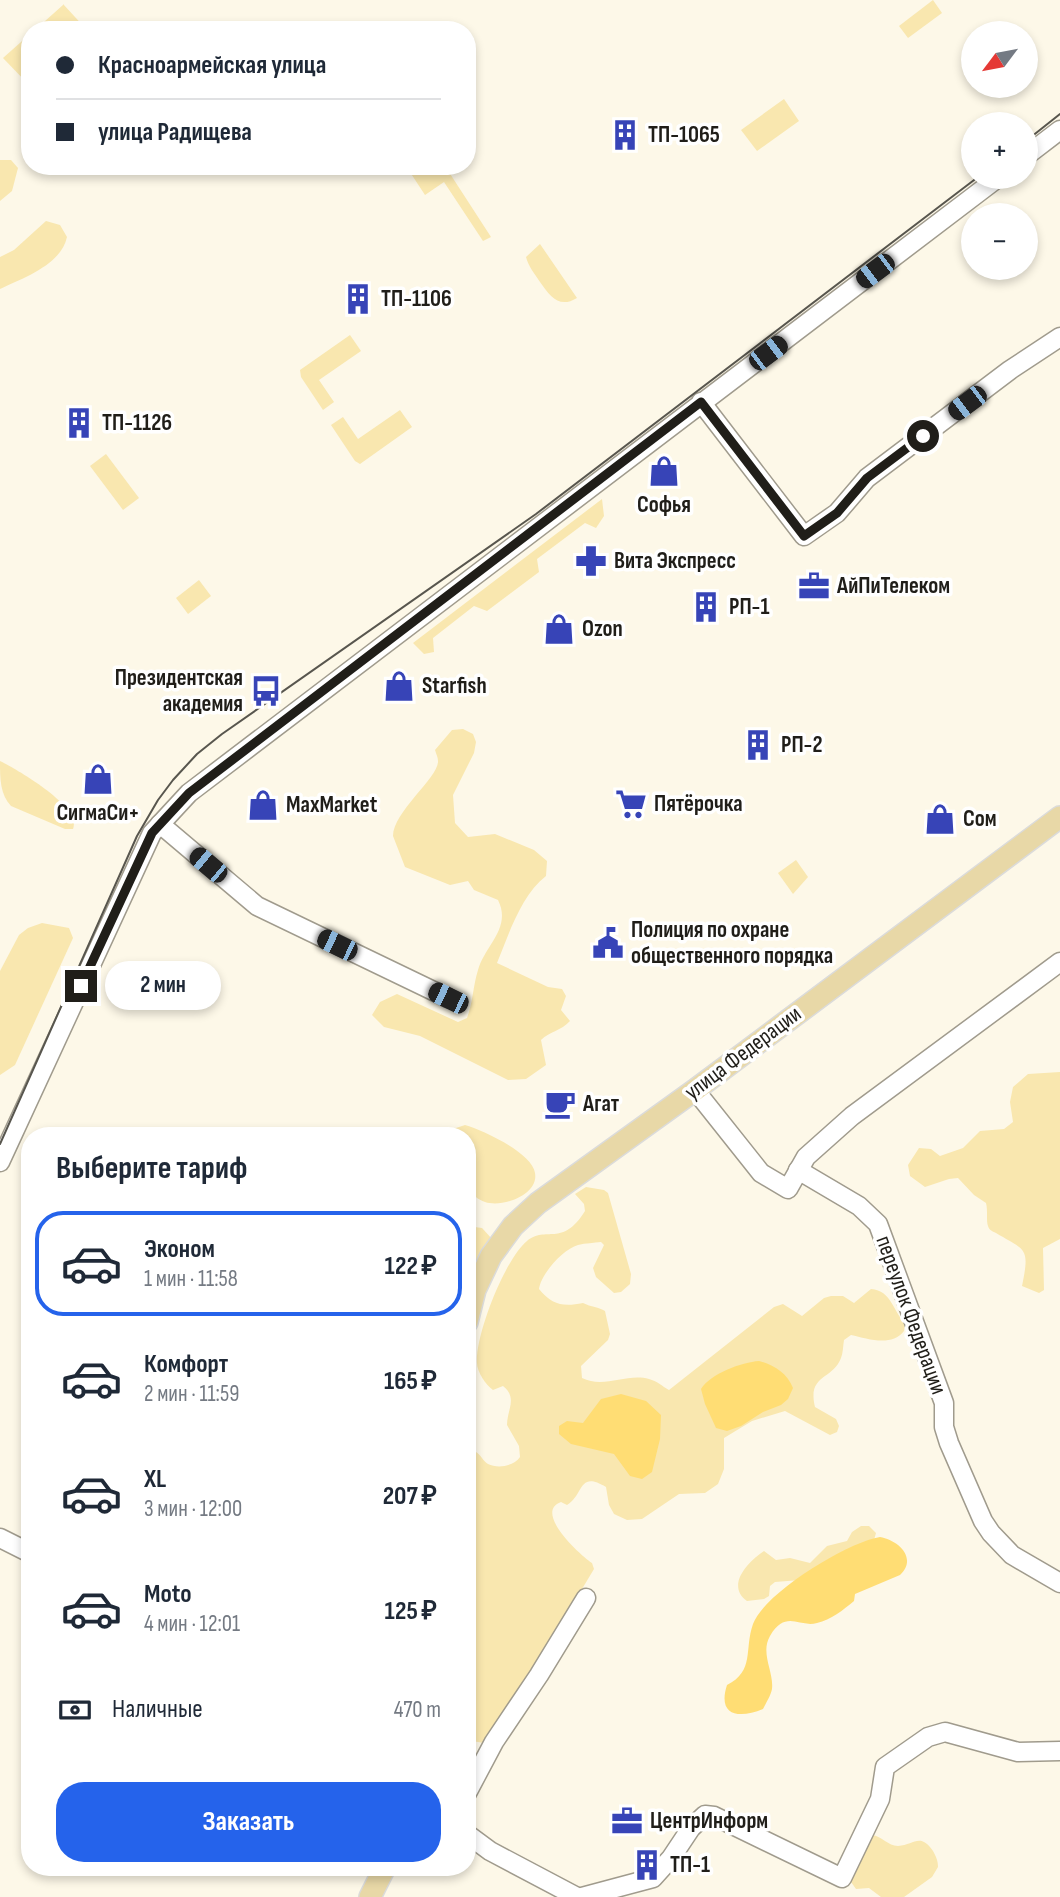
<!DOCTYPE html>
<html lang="ru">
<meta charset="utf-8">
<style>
:root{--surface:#fff;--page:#f6f6f7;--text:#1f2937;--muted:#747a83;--line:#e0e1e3;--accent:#2563eb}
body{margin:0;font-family:"Sofia Sans Condensed",sans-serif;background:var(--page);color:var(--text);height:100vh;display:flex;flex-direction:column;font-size:26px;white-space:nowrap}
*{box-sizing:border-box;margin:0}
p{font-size:23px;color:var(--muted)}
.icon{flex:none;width:38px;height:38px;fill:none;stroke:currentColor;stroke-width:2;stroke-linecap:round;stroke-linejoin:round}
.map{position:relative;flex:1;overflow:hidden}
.sheet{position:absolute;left:21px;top:1127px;width:455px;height:749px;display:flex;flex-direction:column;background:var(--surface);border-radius:28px;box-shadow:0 4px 10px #0003}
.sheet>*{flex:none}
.top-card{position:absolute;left:21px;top:21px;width:455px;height:154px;border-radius:28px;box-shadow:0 4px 10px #0003;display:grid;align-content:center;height:154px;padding:0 35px;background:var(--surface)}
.needle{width:46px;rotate:238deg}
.fabs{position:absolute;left:961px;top:21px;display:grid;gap:14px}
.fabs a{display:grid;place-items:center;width:77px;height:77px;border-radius:50%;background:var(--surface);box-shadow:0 4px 10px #0003;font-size:35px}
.end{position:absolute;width:32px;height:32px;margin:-16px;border:9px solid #201e19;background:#fff;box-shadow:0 0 0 4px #fff}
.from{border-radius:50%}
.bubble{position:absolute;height:49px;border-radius:24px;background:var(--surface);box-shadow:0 4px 10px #0003;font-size:23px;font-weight:700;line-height:49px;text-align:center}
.car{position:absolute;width:21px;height:42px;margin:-21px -10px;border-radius:9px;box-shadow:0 0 5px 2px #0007;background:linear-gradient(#222 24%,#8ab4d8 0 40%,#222 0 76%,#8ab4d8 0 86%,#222 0)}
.top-card b{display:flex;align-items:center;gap:24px;height:66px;font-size:26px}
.top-card b+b{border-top:2px solid var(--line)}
.top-card i{width:18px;height:18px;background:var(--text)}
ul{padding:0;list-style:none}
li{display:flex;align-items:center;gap:21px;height:105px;margin:0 14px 10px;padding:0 21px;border:4px solid transparent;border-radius:28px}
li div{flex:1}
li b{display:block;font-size:26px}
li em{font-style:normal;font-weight:700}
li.selected{border-color:var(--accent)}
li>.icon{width:63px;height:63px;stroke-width:1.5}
h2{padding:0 35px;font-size:32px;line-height:84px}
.pay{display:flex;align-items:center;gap:18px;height:77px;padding:0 35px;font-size:26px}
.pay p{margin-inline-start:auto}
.primary-button{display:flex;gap:14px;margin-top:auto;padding:14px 35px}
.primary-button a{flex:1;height:80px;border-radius:28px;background:var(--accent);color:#fff;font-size:28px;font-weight:700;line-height:80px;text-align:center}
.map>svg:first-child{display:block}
.green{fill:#f9e7af}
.water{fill:#ffdd74}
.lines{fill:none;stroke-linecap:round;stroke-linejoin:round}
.minor-casing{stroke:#a09b8d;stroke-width:21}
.major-casing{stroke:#dbdbda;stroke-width:24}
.minor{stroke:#fff;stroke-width:18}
.major{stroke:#e8d8a7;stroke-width:21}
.tram{stroke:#58564e;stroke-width:2}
.route{stroke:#201e19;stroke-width:9}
.labels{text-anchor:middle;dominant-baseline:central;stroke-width:7;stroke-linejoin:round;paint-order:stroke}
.poi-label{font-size:23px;font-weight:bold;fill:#201e19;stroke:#fff;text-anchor:start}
.street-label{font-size:23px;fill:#201e19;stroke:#fff}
</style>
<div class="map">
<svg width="1060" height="1897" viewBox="0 0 1060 1897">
<rect width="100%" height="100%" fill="#fdf8e8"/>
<!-- green -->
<g class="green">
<polygon points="933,0 942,13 908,38 899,26"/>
<polygon points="63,4 87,30 35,30 63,5"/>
<polygon points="30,34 30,86 3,58"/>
<polygon points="784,99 799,121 757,151 741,130"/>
<polygon points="0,160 11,160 18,168 12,191 0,201"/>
<polygon points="406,166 445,166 491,237 483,241 444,182 425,195"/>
<path d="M46,221l14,4 7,12c-6,28 -44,41 -67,52v-32l14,-7z"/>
<path d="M540,244l37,54c-18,11 -27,-2 -37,-16 -5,-8 -12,-16 -14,-25z"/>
<polygon points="350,335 361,351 319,380 334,402 323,410 301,377 300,370"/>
<polygon points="400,410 412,427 360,464 355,461 331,425 343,417 358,439"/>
<polygon points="106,454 139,498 123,510 90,466"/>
<polygon points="602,499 604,516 596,528 585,523 537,559 539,572 487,611 474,606 433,638 434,652 424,654 413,643"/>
<polygon points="199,580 211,596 188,614 176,598"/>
<path d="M463,729l10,5 3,8 -2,11 -21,42 2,28 13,14 27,-3 39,16 13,11 -1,15c-25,19 -37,58 -49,87l51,24 14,2 4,7 -5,14 9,11c-9,10 -20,10 -29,19l5,25 -20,14 -18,1 -88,-44 -36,-9 -12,-12 8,-13 17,-8 61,28 9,-4c6,-16 6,-32 11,-48 7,-25 34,-42 20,-70l-24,-10 -6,-9 -18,4 -45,-18 -12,-31c0,-24 46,-59 45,-75 0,-4 -2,-7 -3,-11l17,-20z"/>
<path d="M0,761c18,9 82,46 73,68h-8l-54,-23c-11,-12 -11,-27 -11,-45z"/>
<polygon points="796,860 808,877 793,894 778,873"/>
<polygon points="42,923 69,928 73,938 15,1065 0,1075 0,971 19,935 28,928"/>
<path d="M1060,1072v167l-17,9 1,42 -5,3 -17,-7c8,-39 4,-35 -26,-53 -4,-2 -7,-3 -8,-7 -2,-5 0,-15 -2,-23l-12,-8 -16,-17 -9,1 -24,8 -15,-11 -2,-11 11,-17 12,1 9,7 23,-8 17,-17 24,-2 9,-7 -3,-20 3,-15 15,-13z"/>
<path d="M465,1125c18,5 67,28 70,48 4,22 -33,35 -50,29 -7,-2 -12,-8 -18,-12v-54h-18l4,-7z"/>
<path d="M586,1187l18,3 4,3 23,81 -1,10 -9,8 -7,1 -18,-16 -3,-9 11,-23 -3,-3c-7,1 -15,1 -23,3 -15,4 -37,29 -39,44 13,16 24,18 44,14 8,4 16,4 22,8l5,23 -2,6 -27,26 1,12c22,11 44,-5 67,1 8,2 13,7 20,11l105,-83 9,-3 19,12 22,-18 7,-2h12l11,7 17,-14c21,2 21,21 34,34l-1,8c-12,16 -36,8 -53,4l-7,5c-1,6 -1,13 -3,18 -8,22 -34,16 -26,49l21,12 3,7 -2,6 -7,3 -45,-24 -33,10 -28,17v31l-6,15 -13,9 -26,1 -37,25 -15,1 -13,-6 -5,-9 -3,-18c-28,-17 -22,8 -39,18l-6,-3c-28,10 19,53 31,61l2,6 -105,175 -22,-4 1,-277 3,-8 5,-3c5,3 7,9 12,12 10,5 26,2 32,-7l-1,-11 -12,-21c0,-15 11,-27 -4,-39l-10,4c-7,-5 -16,-18 -16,-27 -2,-28 28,-104 50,-122 19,-16 35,7 58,-30l-1,-7 -9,-10z"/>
<polygon points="467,1226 482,1228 492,1239 467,1299"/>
<path d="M861,1526h8l7,7 -2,7 -74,40 -25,2 -5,4 -1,10 -5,3 -17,2c-22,-16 2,-40 17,-50l12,9 14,-2 20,5 17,-17 20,-5 5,-9z"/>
<path d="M872,1835c10,1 16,11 26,11 16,-1 22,-14 35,5 3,6 5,9 5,16l-6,10 -28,20h-23l-12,-9 -13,1 -5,-7 -1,-4z"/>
</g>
<!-- water -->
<g class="water">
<path d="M759,1361c15,4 28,12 34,27l-5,11 -7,6 -18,7 -22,14 -14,5 -11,-3 -11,-24 -4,-15c9,-15 41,-27 58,-28z"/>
<polygon points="621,1394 646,1401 661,1415 660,1439 652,1472 642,1479 630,1476 614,1454 571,1444 559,1434 559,1426 567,1421 583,1423 601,1399"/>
<path d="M880,1537c18,3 38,21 20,38l-45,19 -1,7c-11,9 -23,19 -37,22 -18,5 -31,-14 -47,13 -10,17 4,36 2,53 -1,6 -6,14 -9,20 -24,10 -46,7 -36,-24 28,-14 17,-36 26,-61 11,-31 95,-82 127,-87z"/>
</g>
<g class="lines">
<defs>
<g id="minor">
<polyline points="1026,156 1060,130"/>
<polyline points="701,402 804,536 837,513 867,478 1010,370 1060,337"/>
<polyline points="160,824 257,906 448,998"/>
<polyline points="695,1090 761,1173 788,1189 806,1157 852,1116 1060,962"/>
<polyline points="0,1162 152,833 189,793 999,177"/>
<polyline points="798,1170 859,1206 878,1224 944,1403 944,1427 949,1443 983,1521 991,1533 1012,1555 1060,1583"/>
<polyline points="0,1538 30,1553"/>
<polyline points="467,1793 494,1742 539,1675 586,1598"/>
<polyline points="467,1834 490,1851 577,1897"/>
<polyline points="582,1897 653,1878 671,1858 691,1828 705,1815 714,1816 842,1878 880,1799 885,1767 928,1737 945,1732 1018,1752 1060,1751"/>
</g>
<g id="major">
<polyline points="467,1322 475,1290 491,1256 513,1226 538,1203 695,1090 1060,817"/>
<polyline points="370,1897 385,1867"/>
</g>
</defs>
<!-- minor casing -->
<use href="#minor" class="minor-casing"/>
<!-- major casing -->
<use href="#major" class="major-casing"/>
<!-- minor -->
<use href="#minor" class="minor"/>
<!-- major -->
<use href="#major" class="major"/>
<!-- tram -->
<g class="tram">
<polyline points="1026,141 1060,114"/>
<polyline points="0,1144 137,836 158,800 173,780 197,754 222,734 536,514 978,177"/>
</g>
</g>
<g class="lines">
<!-- route -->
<polyline class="route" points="81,986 152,833 189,793 701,402 804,536 837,513 867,478 923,436"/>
</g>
<!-- icons -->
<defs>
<symbol id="building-bare" viewBox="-9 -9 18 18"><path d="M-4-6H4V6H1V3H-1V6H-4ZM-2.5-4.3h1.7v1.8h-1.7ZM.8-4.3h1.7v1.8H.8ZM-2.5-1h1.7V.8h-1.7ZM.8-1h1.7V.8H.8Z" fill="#3744b7" stroke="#fff" stroke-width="2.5" paint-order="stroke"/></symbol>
<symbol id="shop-bare" viewBox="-9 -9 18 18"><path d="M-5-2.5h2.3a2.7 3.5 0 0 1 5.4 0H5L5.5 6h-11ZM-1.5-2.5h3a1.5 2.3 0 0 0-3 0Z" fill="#3744b7" stroke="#fff" stroke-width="2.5" paint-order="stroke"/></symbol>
<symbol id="pharmacy-bare" viewBox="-9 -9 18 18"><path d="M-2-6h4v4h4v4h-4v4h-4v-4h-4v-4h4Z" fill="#3744b7" stroke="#fff" stroke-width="2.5" paint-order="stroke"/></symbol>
<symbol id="office-bare" viewBox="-9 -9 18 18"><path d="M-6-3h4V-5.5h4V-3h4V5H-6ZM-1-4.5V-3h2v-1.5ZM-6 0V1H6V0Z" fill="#3744b7" stroke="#fff" stroke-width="2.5" paint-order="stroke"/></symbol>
<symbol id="bus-bare" viewBox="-9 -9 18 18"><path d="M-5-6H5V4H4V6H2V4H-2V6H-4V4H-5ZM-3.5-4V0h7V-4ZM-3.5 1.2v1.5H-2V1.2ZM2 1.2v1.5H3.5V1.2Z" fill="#3744b7" stroke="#fff" stroke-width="2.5" paint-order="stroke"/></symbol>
<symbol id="supermarket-bare" viewBox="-9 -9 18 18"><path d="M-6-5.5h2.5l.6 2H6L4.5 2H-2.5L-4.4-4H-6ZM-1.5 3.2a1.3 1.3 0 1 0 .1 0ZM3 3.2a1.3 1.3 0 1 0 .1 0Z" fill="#3744b7" stroke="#fff" stroke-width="2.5" paint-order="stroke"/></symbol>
<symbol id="civic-bare" viewBox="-9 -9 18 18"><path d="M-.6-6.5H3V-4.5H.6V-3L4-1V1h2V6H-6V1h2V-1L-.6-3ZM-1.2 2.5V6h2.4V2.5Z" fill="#3744b7" stroke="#fff" stroke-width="2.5" paint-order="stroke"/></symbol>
<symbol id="cafe-bare" viewBox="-9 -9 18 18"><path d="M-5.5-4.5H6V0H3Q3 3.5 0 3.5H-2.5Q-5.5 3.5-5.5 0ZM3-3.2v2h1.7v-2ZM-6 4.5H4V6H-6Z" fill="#3744b7" stroke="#fff" stroke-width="2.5" paint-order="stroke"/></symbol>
</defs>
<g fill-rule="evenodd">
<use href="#building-bare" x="603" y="113" width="44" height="44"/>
<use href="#building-bare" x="336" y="277" width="44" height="44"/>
<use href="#building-bare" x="57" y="401" width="44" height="44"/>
<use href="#shop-bare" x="642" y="449" width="44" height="44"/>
<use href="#pharmacy-bare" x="569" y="539" width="44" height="44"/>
<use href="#office-bare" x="792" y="564" width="44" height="44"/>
<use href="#building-bare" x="684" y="585" width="44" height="44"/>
<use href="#shop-bare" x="537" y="607" width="44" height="44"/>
<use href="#shop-bare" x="377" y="664" width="44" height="44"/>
<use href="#bus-bare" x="244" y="669" width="44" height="44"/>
<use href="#building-bare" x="736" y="723" width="44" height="44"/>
<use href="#shop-bare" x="76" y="757" width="44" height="44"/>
<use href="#supermarket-bare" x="609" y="782" width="44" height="44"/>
<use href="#shop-bare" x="241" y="783" width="44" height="44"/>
<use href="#shop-bare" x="918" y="797" width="44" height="44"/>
<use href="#civic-bare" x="586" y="921" width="44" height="44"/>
<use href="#cafe-bare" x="538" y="1082" width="44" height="44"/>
<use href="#office-bare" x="605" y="1799" width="44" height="44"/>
<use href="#building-bare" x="625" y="1843" width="44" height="44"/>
</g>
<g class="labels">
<!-- poi labels -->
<g class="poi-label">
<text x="648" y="135">ТП-1065</text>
<text x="381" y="299">ТП-1106</text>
<text x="102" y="423">ТП-1126</text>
<text x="664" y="505" text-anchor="middle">Софья</text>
<text x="614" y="561">Вита Экспресс</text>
<text x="837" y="586">АйПиТелеком</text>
<text x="729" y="607">РП-1</text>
<text x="582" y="629">Ozon</text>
<text x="243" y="678" text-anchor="end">Президентская<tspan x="243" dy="26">академия</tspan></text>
<text x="422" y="686">Starfish</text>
<text x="781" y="745">РП-2</text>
<text x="654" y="804">Пятёрочка</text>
<text x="286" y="805">MaxMarket</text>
<text x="98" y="813" text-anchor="middle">СигмаСи+</text>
<text x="963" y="819">Сом</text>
<text x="631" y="930">Полиция по охране<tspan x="631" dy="26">общественного порядка</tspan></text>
<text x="583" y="1104">Агат</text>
<text x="650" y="1821">ЦентрИнформ</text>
<text x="670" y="1865">ТП-1</text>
</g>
<!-- street labels -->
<g class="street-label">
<text transform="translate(743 1053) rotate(-37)">улица Федерации</text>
<text transform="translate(911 1315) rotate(70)">переулок Федерации</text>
</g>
</g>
</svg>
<div class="fabs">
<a><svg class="needle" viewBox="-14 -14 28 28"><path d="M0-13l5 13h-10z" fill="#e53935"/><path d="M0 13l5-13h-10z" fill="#747a83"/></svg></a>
<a>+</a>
<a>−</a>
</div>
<i class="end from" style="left:923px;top:436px"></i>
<i class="end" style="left:81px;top:986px"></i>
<div class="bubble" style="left:105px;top:961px;width:116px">2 мин</div>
<i class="car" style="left:875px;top:271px;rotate:233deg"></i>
<i class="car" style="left:768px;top:353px;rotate:53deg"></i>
<i class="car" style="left:967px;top:403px;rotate:233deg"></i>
<i class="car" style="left:208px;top:865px;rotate:310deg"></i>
<i class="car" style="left:337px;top:945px;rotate:296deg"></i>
<i class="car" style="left:448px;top:998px;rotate:296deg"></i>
<div class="top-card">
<b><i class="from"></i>Красноармейская улица</b>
<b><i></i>улица Радищева</b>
</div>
<section class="sheet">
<h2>Выберите тариф</h2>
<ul>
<li class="selected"><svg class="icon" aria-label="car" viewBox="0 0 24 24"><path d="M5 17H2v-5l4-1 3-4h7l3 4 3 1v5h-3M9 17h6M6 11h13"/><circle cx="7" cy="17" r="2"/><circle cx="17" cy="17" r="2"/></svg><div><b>Эконом</b><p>1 мин · 11:58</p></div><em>122 ₽</em></li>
<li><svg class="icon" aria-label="car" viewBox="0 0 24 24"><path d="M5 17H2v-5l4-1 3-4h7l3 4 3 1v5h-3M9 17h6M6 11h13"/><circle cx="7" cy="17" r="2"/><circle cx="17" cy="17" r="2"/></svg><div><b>Комфорт</b><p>2 мин · 11:59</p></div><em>165 ₽</em></li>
<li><svg class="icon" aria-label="car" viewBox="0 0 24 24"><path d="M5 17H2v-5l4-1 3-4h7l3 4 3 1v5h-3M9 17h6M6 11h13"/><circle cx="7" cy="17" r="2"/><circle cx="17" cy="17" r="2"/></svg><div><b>XL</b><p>3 мин · 12:00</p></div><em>207 ₽</em></li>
<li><svg class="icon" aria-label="car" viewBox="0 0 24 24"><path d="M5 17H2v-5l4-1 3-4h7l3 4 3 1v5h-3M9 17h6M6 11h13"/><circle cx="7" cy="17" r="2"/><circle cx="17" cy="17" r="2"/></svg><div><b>Moto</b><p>4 мин · 12:01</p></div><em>125 ₽</em></li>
</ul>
<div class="pay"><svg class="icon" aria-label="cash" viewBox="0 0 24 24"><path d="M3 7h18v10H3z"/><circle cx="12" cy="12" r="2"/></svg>Наличные<p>470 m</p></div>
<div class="primary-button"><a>Заказать</a></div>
</section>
</div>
